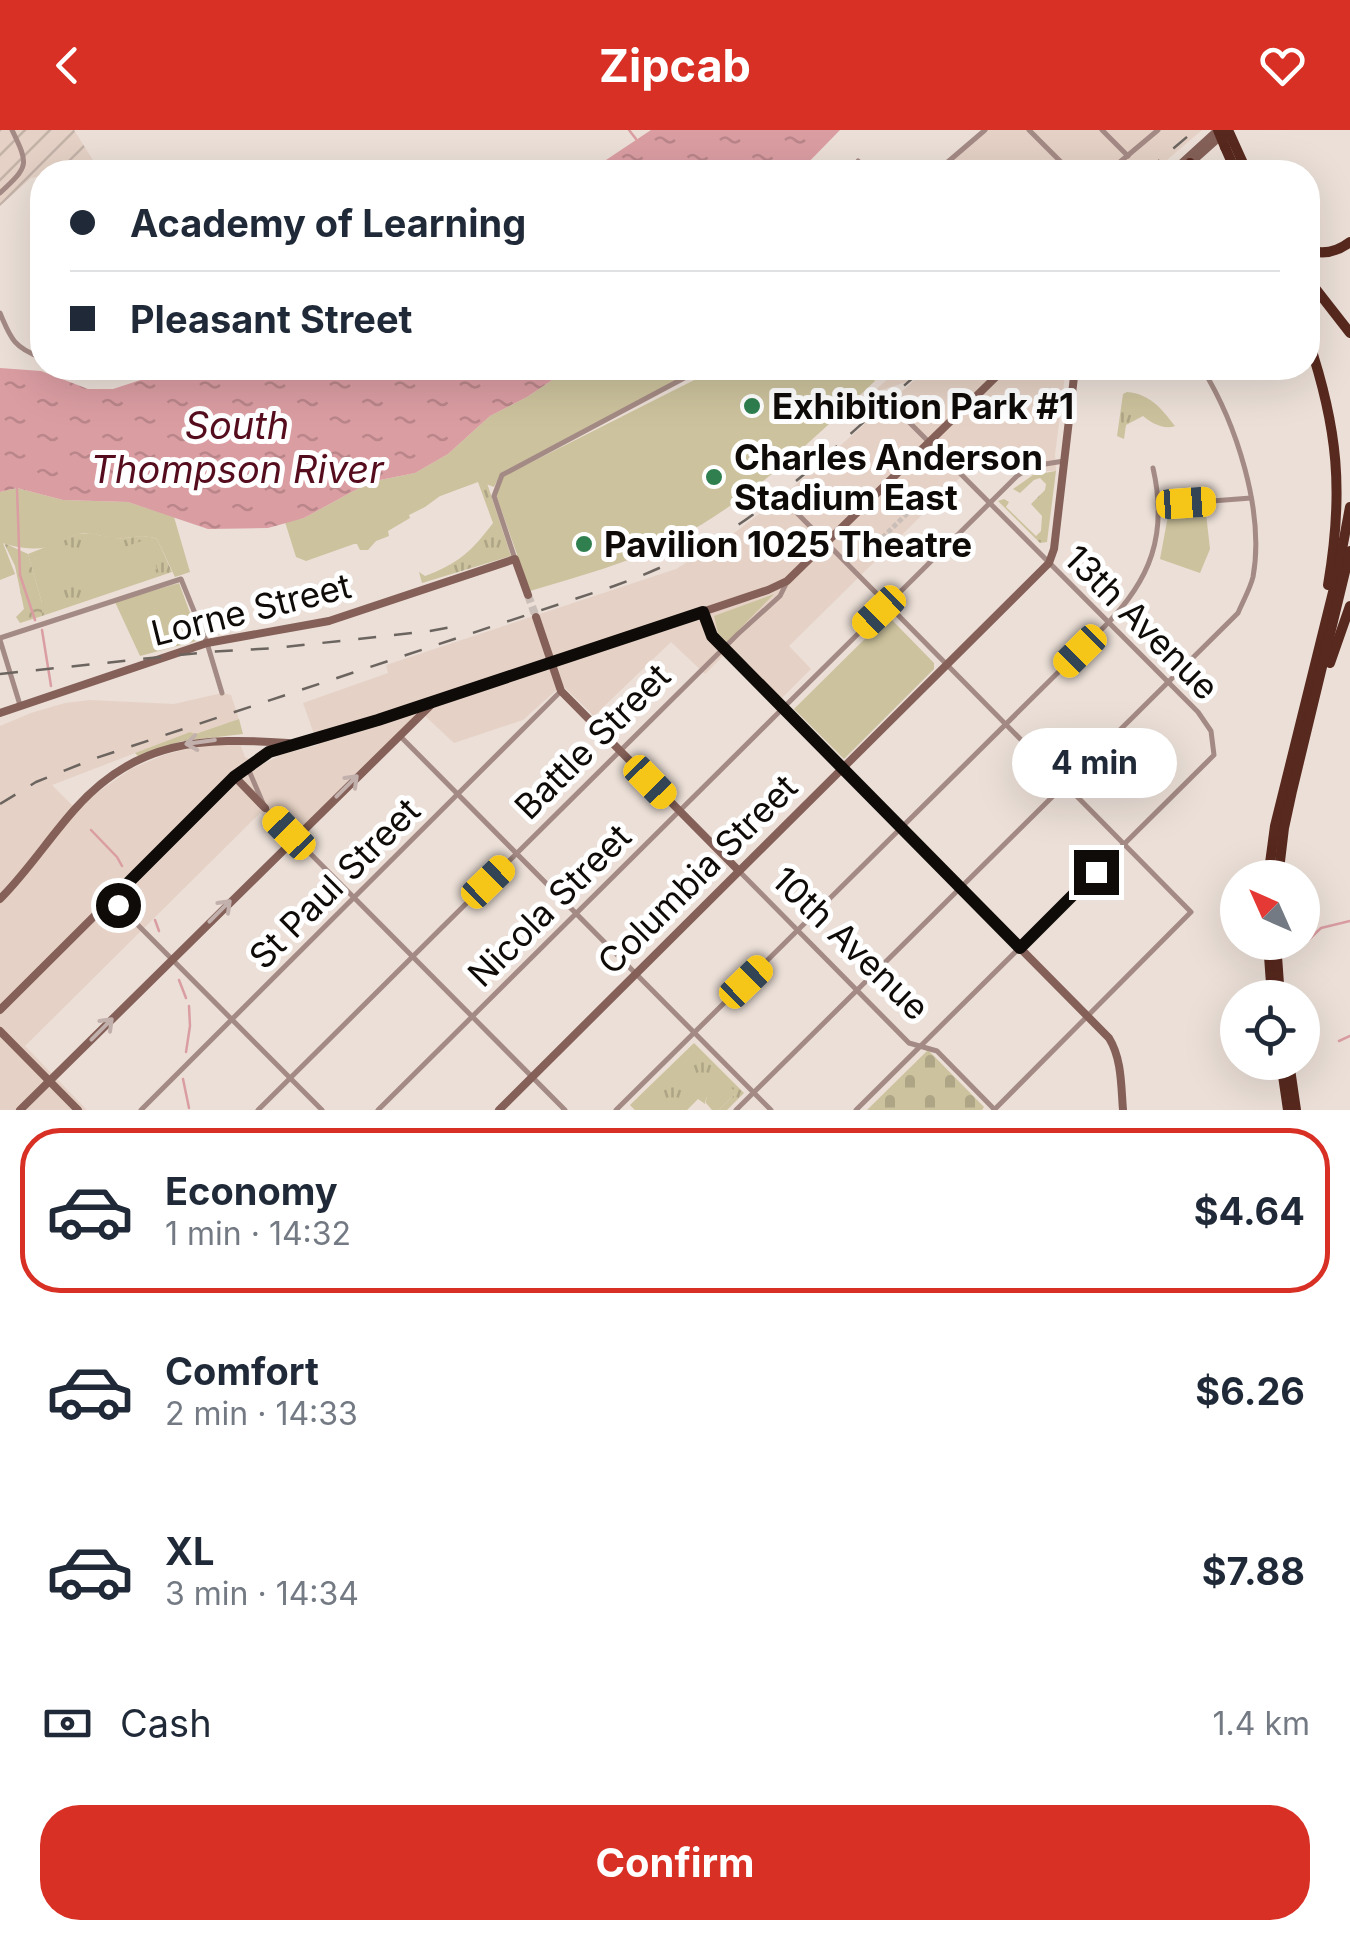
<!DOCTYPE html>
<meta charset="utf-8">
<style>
:root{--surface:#fff;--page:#f2f2f3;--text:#1f2937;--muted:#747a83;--line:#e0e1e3;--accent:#d93025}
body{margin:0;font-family:Inter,sans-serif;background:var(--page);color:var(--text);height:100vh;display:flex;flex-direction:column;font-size:38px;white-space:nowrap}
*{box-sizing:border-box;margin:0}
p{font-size:32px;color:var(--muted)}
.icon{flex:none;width:55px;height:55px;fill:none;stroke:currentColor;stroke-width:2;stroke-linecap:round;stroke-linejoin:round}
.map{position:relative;height:980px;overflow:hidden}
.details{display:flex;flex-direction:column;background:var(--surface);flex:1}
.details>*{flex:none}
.guide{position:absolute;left:30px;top:30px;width:1290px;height:220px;border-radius:40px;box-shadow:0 10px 40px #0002;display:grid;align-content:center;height:220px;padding:0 40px;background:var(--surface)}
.needle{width:65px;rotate:315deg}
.tools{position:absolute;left:1220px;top:730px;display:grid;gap:20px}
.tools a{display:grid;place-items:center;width:100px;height:100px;border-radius:50%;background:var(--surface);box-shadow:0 10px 40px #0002;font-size:50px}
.end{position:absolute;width:45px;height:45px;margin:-22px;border:12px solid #0f0b08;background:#fff;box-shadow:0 0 0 5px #fff}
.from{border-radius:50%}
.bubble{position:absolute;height:70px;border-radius:35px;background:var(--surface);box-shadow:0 10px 40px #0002;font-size:32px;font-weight:700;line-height:70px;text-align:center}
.car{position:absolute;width:30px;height:60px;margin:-30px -15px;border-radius:12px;box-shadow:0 0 8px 2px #0007;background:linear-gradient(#f5c518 24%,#345 0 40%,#f5c518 0 76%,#345 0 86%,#f5c518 0)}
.guide b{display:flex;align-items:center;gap:35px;height:95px;font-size:38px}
.guide b+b{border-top:2px solid var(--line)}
.guide i{width:25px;height:25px;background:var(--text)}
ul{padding:18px 0 0;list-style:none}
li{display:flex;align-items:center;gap:30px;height:165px;margin:0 20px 15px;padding:0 20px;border:5px solid transparent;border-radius:40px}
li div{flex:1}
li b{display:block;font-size:38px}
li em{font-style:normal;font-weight:700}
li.on{border-color:var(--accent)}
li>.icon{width:90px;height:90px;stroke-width:1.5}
.pay{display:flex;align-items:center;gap:25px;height:110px;padding:0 40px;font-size:38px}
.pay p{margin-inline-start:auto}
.button{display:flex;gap:20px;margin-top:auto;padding:20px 40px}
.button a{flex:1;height:115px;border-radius:40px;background:var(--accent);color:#fff;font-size:40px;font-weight:700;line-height:115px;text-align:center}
header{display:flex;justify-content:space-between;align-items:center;height:130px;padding:0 40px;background:var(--accent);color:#fff;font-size:45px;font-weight:700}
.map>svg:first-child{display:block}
.built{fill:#e5d1c5}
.industrial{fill:url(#industrial-furrows)}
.grass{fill:url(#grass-tufts)}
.forest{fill:url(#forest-crowns)}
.cemetery{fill:url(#cemetery-stones)}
.park{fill:#ccc29d}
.water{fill:url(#water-ripples)}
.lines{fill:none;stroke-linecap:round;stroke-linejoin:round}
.stream{stroke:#da9da2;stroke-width:2.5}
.street-tunnel{stroke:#cabfb8;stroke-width:5;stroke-dasharray:5 2.5;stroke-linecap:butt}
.secondary-tunnel{stroke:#cabfb8;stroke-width:8;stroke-dasharray:8 4;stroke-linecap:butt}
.street{stroke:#a48a84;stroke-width:5}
.secondary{stroke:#846058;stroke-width:8}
.highway{stroke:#58291e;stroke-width:10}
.rail{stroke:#6b645f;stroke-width:2.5;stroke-dasharray:18 18;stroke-linecap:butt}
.highway-bridge{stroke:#58291e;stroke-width:10}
.oneway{stroke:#c2b0ac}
.route{stroke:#0f0b08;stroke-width:12}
.poi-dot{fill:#2f7f4f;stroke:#fff;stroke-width:4}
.labels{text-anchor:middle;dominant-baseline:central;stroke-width:10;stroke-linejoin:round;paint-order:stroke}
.poi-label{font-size:35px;font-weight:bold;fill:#0f0b08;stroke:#fff;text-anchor:start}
.street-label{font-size:35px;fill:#0f0b08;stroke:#fff}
.water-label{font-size:38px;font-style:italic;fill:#550d1e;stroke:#fff}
</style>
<header><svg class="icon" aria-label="back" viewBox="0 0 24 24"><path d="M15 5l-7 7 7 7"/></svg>Zipcab<svg class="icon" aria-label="heart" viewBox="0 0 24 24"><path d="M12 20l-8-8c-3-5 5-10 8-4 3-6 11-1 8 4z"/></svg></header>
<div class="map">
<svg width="1350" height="980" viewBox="0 0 1350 980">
<defs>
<pattern id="industrial-furrows" width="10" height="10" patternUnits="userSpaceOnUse" patternTransform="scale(2.5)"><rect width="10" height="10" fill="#e5d1c5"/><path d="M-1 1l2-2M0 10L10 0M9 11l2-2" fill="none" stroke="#c3b2a8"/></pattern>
<pattern id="grass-tufts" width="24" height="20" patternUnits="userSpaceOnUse" patternTransform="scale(2.5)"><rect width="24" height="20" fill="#ccc29d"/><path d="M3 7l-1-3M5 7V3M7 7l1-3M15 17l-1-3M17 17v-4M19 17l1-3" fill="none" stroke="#aea586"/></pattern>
<pattern id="forest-crowns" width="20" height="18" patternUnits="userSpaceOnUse" patternTransform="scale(2.5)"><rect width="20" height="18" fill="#ccc29d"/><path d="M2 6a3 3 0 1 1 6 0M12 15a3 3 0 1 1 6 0" fill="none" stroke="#aea586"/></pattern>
<pattern id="cemetery-stones" width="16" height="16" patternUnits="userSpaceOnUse" patternTransform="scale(2.5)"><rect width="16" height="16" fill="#ccc29d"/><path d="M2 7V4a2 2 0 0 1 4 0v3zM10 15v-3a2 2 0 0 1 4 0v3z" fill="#aea586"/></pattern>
<pattern id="water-ripples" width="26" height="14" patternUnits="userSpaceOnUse" patternTransform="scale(2.5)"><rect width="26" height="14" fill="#da9da2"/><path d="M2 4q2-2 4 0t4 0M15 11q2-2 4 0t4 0" fill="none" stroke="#ba868a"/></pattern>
</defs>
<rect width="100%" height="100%" fill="#ebdfd7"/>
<!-- built -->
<g class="built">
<polygon points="985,0 1202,0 1153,42 936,42"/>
<polygon points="900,238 1066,238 1055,325 1056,341 1010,342 987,321 789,516 811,539 779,571 728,521 705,544 671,512 594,586 562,555 523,590 454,613 425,586 295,712 260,683 25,916 87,980 0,980 0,596 31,583 65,573 90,570 174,574 222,563 231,565 239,589 194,604 190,602 52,655 75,678 131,639 164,625 199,616 240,614 245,627 261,635 283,624 318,615 303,573 388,543 386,535 676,439 737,401 784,365 916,249 872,263"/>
</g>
<!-- industrial -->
<polygon class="industrial" points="0,0 74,0 98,38 66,42 42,42 42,46 31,48 0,76"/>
<!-- grass -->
<g class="grass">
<path d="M1127,262c23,2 34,16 48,34 -11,4 -24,-3 -32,-10l-17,9 -2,14 -7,-3 6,-42z"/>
<path d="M453,336l34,17 24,73 -89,27 -3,-11 6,4c33,-12 47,-25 68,-53l-15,-41 -38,14z"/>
<polygon points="1056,341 1047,412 1040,413 998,371 1004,369 1009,372 1006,377 1036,406 1041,401 1042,386 1031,374 1045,360 1046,354 1040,348 1034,350 1020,363 1013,359 1033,345"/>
<path d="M91,403c11,3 21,6 33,5 13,-1 20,-4 33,1l15,33 -130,44v-13l-14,-49 50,-20z"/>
<polygon points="239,589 243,604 182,611 138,626 135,623 190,602 195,604"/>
<polygon points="694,913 744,963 727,980 719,980 735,964 706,968 705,974 698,969 687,980 635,980 630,975"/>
</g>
<!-- forest -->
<polygon class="forest" points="4,413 28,424 42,473 42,486 20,493 16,487 24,479 15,436"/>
<!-- cemetery -->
<polygon class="cemetery" points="928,920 984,977 982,980 867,980"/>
<!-- park -->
<g class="park">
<polygon points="570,238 699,238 501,343 494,357 478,351 440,366 425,377 409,385 410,388 388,401 389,406 376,411 368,420 360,420 357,414 354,414 306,431 296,427 285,392 304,388 370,352 415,343 448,324 490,286 527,267"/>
<path d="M718,238h145l12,13c-62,58 -123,118 -199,158 -46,24 -97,37 -146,52l-34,-96 8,-19z"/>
<path d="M17,358l46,12 65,2 46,15 16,55 -15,5 -18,-38c-16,-6 -30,1 -47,-1 -11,-2 -20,-7 -31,-4 -8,2 -15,7 -22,10 -17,7 -37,5 -54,-1l12,31 -15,6v-88z"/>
<polygon points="1206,383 1210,419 1200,443 1160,429 1168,386"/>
<polygon points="147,409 157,439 92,461 82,432"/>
<polygon points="70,414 80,443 40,457 30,428"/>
<polygon points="179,453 200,510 140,526 115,472"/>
<polygon points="774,464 727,512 718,503 714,486"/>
<polygon points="888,486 934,533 934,539 844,629 794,579"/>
<polygon points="722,953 725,953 735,961 735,964 719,980 712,980 706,973 706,969"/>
</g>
<!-- water -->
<g class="water">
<polygon points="651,0 840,0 799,42 588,42"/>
<polygon points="0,238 41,241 88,259 113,259 159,244 214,241 221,238 570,238 527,267 490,286 448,324 415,343 370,352 304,388 268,398 208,399 128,372 63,370 17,358 0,362"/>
</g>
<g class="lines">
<!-- stream -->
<g class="stream">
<polyline points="629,0 636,9"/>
<polyline points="17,359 20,445 35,490"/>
<polyline points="42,500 51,556"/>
<polyline points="91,700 117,727 122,736"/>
<polyline points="155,790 159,801"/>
<polyline points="1302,816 1321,798 1350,791"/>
<polyline points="179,850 186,868"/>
<polyline points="1339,911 1350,906"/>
<polyline points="186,922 190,896 189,876"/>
<polyline points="183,949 189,978"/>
</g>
<!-- street-tunnel -->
<polyline class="street-tunnel" points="877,413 924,367"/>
<!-- secondary-tunnel -->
<polyline class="secondary-tunnel" points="528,465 536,487"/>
<!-- street -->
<g class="street">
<polyline points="1029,0 1071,42"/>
<polyline points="1102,0 1128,26"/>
<polyline points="858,31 869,42"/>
<polyline points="936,42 985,0"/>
<polyline points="1108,42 1158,0"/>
<path d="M0,63c29,-27 29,-28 12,-63"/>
<path d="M0,183c11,27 15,35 42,45"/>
<polyline points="79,238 98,241 125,238"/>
<polyline points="786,372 883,470"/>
<polyline points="1160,375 1251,368"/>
<polyline points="515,429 494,366 502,345 703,238"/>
<circle cx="888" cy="475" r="6"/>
<polyline points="892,470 1017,346 1033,336 1064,331"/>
<polyline points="892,479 1191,782 994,980"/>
<polyline points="703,481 710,503 842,638"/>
<polyline points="0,508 181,449 207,513 222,563"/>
<polyline points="0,510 20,575"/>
<polyline points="401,607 771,980"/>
<polyline points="247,636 265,678 565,980"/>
<polyline points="740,742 909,913 937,921 995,980"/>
<polyline points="112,769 322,980"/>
<polyline points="141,980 560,562"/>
<polyline points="258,980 738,504 780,466 786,454"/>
<polyline points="378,980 883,479"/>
<path d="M616,980l488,-483c47,-47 64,-93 49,-159"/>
<path d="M736,980l502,-497c5,-12 12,-24 15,-36 12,-66 -17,-154 -51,-209"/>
<polyline points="856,980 1214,625 1211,601 1198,582 891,274"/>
</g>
<!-- secondary -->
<g class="secondary">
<polyline points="1186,37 1224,3"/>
<polyline points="1172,42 1218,0"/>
<polyline points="536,487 561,561 739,741"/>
<polyline points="0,583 207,513 329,491 515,429 528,465"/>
<path d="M843,639l266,269c13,21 12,48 14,72"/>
<polyline points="235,647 265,678"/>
<path d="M0,769c28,-28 49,-61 75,-90 61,-69 127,-72 213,-66"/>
<polyline points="0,880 229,652 247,636 269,622 339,603 434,572 768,460 787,451 1005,238"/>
<polyline points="0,901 78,980"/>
<polyline points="20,980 430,576"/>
<polyline points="499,980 1049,433 1054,419 1075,238"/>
</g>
<!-- highway -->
<g class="highway">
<polyline points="1228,0 1247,42"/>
<polyline points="1225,17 1236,42"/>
<polyline points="1183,42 1190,33"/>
<path d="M1308,120c15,5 29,2 42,-8"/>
<polyline points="1308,149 1350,203"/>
<path d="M1308,209c30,89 36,153 20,246"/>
<polyline points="1330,533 1350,476"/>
<polyline points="1268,748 1275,696 1337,446 1350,377"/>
<polyline points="1278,748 1284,698 1292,661 1350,421"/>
<polyline points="1268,812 1272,868"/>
<polyline points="1276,812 1280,868"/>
<polyline points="1281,932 1288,980"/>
<polyline points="1289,932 1296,980"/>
</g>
<!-- rail -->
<g class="rail">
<polyline points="1146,42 1195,0"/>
<polyline points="0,544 208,522 276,518 430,501 457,496"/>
<path d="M0,674l36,-22 60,-24 518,-172c39,-14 77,-31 112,-53 71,-46 135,-110 198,-165"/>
</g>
<!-- highway-bridge -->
<polyline class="highway-bridge" points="1218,0 1225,17"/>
</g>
<!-- one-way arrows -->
<defs><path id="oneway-shaft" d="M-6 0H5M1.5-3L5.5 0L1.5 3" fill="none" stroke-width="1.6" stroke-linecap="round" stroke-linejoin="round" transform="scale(2.5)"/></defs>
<g class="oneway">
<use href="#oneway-shaft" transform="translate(200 612) rotate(172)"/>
<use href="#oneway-shaft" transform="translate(347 656) rotate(-45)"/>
<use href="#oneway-shaft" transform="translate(220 781) rotate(-45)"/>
<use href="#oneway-shaft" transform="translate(102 899) rotate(-45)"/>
</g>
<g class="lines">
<!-- route -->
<polyline class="route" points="118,775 112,769 234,647 269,622 378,590 703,482 712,506 1020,818 1096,742"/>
</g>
<!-- markers -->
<g class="poi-dot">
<circle cx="752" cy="276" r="10"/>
<circle cx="714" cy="347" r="10"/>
<circle cx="584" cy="414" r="10"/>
</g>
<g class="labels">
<!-- poi labels -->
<g class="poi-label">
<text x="772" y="276">Exhibition Park #1</text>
<text x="734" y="327">Charles Anderson<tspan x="734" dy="40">Stadium East</tspan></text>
<text x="604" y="414">Pavilion 1025 Theatre</text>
</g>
<!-- street labels -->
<g class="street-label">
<text transform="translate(251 479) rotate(-14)">Lorne Street</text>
<text transform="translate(1142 492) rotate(45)">13th Avenue</text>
<text transform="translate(592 611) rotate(-45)">Battle Street</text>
<text transform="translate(697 744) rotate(-45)">Columbia Street</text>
<text transform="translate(334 753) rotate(-45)">St Paul Street</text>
<text transform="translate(549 775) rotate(-45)">Nicola Street</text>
<text transform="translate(851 813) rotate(44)">10th Avenue</text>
</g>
<!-- water labels -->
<g class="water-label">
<text x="237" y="295">South<tspan x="237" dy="44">Thompson River</tspan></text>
</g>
</g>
</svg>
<div class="tools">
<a><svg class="needle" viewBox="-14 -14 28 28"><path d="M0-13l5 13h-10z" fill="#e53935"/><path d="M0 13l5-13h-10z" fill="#747a83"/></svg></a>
<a><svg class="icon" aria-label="locate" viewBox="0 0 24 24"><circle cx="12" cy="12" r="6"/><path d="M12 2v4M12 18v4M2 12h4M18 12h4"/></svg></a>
</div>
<i class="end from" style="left:118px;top:775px"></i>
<i class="end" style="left:1096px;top:742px"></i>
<div class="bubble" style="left:1012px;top:598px;width:165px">4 min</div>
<i class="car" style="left:1186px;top:373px;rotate:86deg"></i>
<i class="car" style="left:879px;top:482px;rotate:226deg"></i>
<i class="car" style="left:1080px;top:521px;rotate:225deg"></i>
<i class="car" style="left:650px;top:652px;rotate:136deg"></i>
<i class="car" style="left:289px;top:703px;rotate:316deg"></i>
<i class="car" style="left:488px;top:752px;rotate:46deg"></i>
<i class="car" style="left:746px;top:852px;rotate:46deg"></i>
<div class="guide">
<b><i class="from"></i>Academy of Learning</b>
<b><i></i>Pleasant Street</b>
</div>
</div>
<section class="details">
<ul>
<li class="on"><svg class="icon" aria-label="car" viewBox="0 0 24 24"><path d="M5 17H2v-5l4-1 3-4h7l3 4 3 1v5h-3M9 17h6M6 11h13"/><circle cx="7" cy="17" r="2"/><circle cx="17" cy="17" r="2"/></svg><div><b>Economy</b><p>1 min · 14:32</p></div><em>$4.64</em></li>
<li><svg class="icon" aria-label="car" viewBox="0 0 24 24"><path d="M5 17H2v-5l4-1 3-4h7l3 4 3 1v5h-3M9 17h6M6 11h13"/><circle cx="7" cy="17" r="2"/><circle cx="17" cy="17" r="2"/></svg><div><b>Comfort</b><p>2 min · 14:33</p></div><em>$6.26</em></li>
<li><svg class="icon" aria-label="car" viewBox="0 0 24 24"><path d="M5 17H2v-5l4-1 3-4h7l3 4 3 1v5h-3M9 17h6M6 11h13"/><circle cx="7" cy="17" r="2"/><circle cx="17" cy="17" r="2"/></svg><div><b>XL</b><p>3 min · 14:34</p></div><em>$7.88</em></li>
</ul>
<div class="pay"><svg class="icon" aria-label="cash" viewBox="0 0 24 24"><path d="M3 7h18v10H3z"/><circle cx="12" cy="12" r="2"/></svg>Cash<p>1.4 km</p></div>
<div class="button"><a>Confirm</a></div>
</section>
